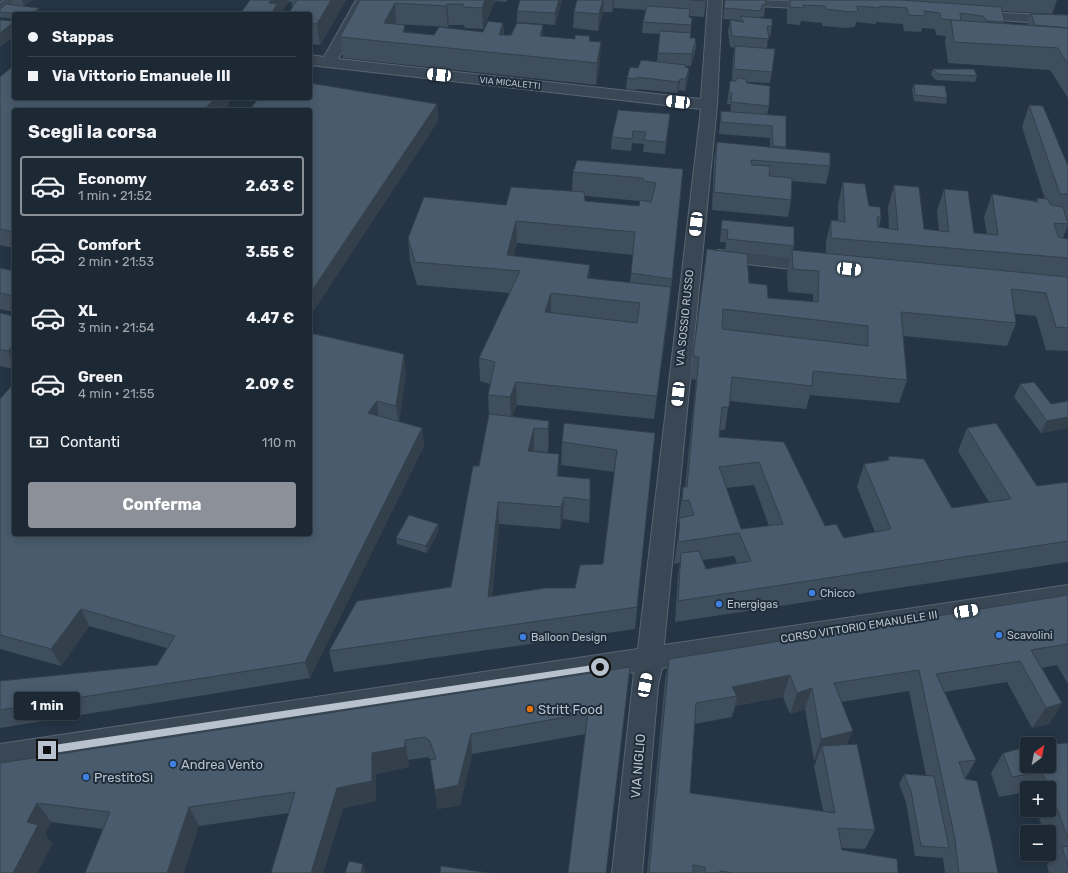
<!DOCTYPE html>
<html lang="it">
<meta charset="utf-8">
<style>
:root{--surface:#1c2834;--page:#25303c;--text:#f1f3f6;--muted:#a0a6ac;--line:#3a444f;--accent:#8c9099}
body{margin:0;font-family:Rubik,sans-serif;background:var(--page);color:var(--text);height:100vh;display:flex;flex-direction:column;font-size:15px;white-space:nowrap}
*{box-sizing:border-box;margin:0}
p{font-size:13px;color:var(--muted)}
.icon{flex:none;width:22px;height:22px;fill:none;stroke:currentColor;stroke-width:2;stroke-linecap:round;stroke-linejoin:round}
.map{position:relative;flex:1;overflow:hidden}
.drawer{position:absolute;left:12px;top:108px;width:300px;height:428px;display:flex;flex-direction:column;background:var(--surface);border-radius:4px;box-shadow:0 2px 10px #0003,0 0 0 1px var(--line)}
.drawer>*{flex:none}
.guide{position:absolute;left:12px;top:12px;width:300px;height:88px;border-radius:4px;box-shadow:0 2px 10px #0003,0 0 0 1px var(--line);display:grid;align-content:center;height:88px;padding:0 16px;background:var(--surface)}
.needle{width:26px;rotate:32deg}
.fabs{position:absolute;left:1020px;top:737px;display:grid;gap:8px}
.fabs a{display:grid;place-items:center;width:36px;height:36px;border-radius:4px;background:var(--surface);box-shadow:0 2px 10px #0003,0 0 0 1px var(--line);font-size:20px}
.end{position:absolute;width:18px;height:18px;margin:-9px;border:5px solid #b8c2ce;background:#111;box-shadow:0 0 0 2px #111}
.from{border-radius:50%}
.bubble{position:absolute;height:28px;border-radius:4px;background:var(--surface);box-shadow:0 2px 10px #0003,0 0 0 1px var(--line);font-size:13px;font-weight:700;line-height:28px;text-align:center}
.car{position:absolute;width:12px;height:24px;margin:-12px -6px;border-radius:5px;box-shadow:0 0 3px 1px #0007;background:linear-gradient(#fff 24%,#345 0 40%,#fff 0 76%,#345 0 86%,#fff 0)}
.guide b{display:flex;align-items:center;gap:14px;height:38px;font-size:15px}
.guide b+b{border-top:1px solid var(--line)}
.guide i{width:10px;height:10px;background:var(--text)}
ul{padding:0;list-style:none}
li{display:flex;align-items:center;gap:12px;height:60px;margin:0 8px 6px;padding:0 8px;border:2px solid transparent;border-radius:4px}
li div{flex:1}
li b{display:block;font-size:15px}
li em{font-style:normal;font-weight:700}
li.active{border-color:var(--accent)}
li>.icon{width:36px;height:36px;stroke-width:1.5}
h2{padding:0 16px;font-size:18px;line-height:48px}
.pay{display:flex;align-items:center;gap:10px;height:44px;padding:0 16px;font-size:15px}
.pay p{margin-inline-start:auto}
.primary-button{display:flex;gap:8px;margin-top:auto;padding:8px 16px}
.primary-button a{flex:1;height:46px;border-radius:4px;background:var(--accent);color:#fff;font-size:16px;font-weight:700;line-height:46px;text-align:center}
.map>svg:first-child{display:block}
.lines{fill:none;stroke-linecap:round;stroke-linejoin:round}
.minor-casing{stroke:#596572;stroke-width:2}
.minor{fill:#3a4755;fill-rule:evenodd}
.wall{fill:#3f4e5d;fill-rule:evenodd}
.shaded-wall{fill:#33404c}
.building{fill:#495b6c;stroke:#33404c;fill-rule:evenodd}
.route{fill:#b8c2ce}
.shop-dot{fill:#3f7fe0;stroke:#1f2c3a;stroke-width:1.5}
.food-dot{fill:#e8710a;stroke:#1f2c3a;stroke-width:1.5}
.labels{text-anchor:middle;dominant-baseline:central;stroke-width:4;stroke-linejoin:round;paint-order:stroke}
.far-street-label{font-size:9px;fill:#b8c2ce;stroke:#1f2c3a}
.street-label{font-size:11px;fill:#b8c2ce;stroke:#1f2c3a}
.poi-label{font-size:11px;fill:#b8c2ce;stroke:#1f2c3a;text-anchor:start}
.near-poi-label{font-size:13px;fill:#b8c2ce;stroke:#1f2c3a;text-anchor:start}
.near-street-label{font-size:13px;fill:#b8c2ce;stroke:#1f2c3a}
</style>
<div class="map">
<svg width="1068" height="873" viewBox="0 0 1068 873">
<rect width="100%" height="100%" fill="#253545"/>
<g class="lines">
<defs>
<g id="minor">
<polygon points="4,0 19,0 5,14 0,15 0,3"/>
<polygon points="356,0 370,0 338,59 701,99 708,0 722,0 717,105 664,645 1068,585 1068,605 662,668 658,685 642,873 612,873 634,672 0,770 0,744 638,649 701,109 310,65 310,55 324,57"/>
<polygon points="729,0 817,1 822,2 824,5 822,8 817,9 735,5 730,4"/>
<polygon points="973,11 1058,16 1063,17 1065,20 1063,23 1058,24 968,18 966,15 968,12"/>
<polygon points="719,250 818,260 825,262 827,266 825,270 818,272 712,260 710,256 712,252"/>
</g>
</defs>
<!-- minor casing -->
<use href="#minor" class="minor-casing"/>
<!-- minor -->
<use href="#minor" class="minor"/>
</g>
<!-- wall -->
<g class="wall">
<polygon points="12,0 32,0 24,6 18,6 41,14 14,14 14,19 0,17 0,12 14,5"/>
<polygon points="250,0 346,0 320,45 311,44 310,46 310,14 292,7 292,2"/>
<polygon points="360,0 507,0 507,2 495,1 483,29 465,28 464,25 449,25 448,27 396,24 405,32 434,35 483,32 503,23 504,35 511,35 543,25 543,37 575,39 575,35 589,41 600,64 596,85 343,58 340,37"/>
<polygon points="562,0 555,25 517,22 517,11"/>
<polygon points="577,0 706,0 704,17 690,16 690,17 692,18 690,38 696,46 694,57 693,57 691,66 686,66 686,67 689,68 688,79 685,91 679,90 677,93 637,89 636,90 626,89 627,78 638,68 657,62 660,34 642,33 643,22 646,10 614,8 612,12 603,12 598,31 573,28 574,12"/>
<polygon points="725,0 765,5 764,17 761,16 760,18 772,26 770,37 768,37 767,48 772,72 770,83 747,82 747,83 769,106 767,115 786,147 786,149 830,166 826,184 792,181 791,200 788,217 712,210 714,160 717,142 770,147 770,138 719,134 721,111 730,112 731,104 727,104 730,81 732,81 733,58 735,48 730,47 728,32 730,20 739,21 739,20 723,19"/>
<polygon points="788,0 1057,0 1052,14 1002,11 1005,22 1004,23 1027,25 1031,14 1068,15 1068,98 1050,70 948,63 945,41 946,36 936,35 935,29 922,28 921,32 904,31 903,24 876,22 876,24 856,22 855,27 846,28 822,26 822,23 801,21 800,25 787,24 787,9"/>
<polygon points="933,69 977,76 975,82 936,80 931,75"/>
<polygon points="0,77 14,98 228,98 229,104 224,110 14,110 14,248 0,245"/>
<polygon points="914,84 947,98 946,104 914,101 912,90"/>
<polygon points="437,104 438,121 314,310 310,309 310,110"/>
<path d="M1029,105l39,61v59l-5,13 5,1v112l-22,-1 -10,-34 -21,-2 1,9 -9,23 -104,-10 4,44 -8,23 -89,-8 -4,14 -77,-8 -4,29h-5l-1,7 65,5 41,84 19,12 31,-6 -18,-45 7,-23 23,-3 2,-5 63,52 37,-6 -31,-51 9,-23 70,58 31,-4v80l-393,60 3,-47 2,-12 -6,1 6,-41h-2l2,-13 3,-23h2l11,-107 -6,-1 17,-130 18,2 1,-9h-6l2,-22 72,26 -1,5 33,3v-12l5,-22 7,1v-17l5,-22 38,35 -2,11 10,1 -1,-22 6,-22 30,44 15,2 -2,-20 7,-22 30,44 13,1 -3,-17 8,-23 44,7 1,-3 8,1 -23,-72zM735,252l55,6 -3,15 1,19 25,2v8l-45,-4 -19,-15zM754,485l15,41 -28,3 -15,-41zM734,556l3,7 -31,6 -3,-9z"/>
<polygon points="670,114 665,154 643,152 644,144 632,143 631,151 611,149 612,137"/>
<path d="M683,169l-14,141 -15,109 -137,-14 -5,11 37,5 -1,31 -14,-1 25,25 31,24 -1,23 -26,-4 -3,10 -61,-5 -7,72 83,-8 28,-24 12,-92 -54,-7 1,-23 93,-9 -20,196 -301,43 -5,-21 122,-64 28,-121 10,-52 -1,-19 2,-11 -10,-3 -1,-23 31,-65 -93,-8 -7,-24 -2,-23 98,-33 66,-14 1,-19zM585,196l55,5 -1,5 -54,-5zM517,243l116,12 -3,28 -41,-5 1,-13 -77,-9z"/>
<polygon points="0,268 14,271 14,312 0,309"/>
<polygon points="0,313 14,316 14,369 0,366"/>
<polygon points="310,333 406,372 399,421 422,428 424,446 310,678 0,728 0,681 157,665 167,648 89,626 61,666 0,649 0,399"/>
<polygon points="1020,384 1051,404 1068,401 1068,428 1041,433 1014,397"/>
<polygon points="438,524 439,530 427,553 397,544 396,538"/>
<path d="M1068,596v88l-11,-19 -15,3 20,35 -13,21 -17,4 -25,-46 -63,10 32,68 -11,19 33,94h-53l-2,-15 -28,-2 -9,-54 -7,-18 5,-10 22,1 -17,-84 -68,11 6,43 28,85 -10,19 -24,-1 1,2 56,23h-251l18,-193 4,-21zM783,697l7,17 15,-5 9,51 3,-1 -3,7 9,45 -133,-18 5,-69 37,-7 3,-11z"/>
<polygon points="630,667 586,734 472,754 460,805 438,809 433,780 430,760 431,760 428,757 408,760 409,767 376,774 376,801 343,808 323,873 271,873 289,813 199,826 103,829 51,822 45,834 52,844 37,873 0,873 0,763"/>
<polygon points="1068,743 1068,873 1049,873 1047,865 1053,858 1049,846 1049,832 1044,832 1036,810 1049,810 1049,788 1027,788 1027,792 999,797 991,773 1003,753"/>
</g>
<!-- shaded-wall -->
<g class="shaded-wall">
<polygon points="22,0 32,0 24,6"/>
<polygon points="271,0 288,0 289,2 280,14 271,14 269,3"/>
<polygon points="331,0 346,0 320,45 317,24"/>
<polygon points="485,0 495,0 495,1 483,29 482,8"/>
<polygon points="559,0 562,0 555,25 555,13"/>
<polygon points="603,0 604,0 603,12 598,31 599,14"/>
<polygon points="613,0 614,0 614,8 612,12"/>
<polygon points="395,3 396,24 384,23"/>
<polygon points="447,4 449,25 448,27 446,6"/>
<polygon points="39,8 40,14 32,14"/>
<polygon points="14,22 14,37 0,47 0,33"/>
<polygon points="503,23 504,44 499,35"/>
<polygon points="405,25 406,44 403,32"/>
<polygon points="543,25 543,46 540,36"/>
<polygon points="601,42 600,64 596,85 597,63"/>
<polygon points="694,45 693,57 691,66 692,54"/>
<polygon points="689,68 688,79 685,91 686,79"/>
<polygon points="680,79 679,90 677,93 678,82"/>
<polygon points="215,98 228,98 229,104 224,110 204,110"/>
<polygon points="437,104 438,121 314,310 311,292"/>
<polygon points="670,114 669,126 665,154 666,142"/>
<polygon points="516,221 517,243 510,270 507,255"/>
<polygon points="590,265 589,288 587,278"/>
<polygon points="671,287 669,310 654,419 657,396"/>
<polygon points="551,293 551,316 545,312"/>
<polygon points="14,344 14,365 8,351"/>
<polygon points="404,354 406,372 399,424 396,406"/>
<polygon points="516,382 517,405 511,420 510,397"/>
<polygon points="377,401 379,419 368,413"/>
<polygon points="1068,417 1068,428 1041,433 1047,421"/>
<polygon points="549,421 549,443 548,452 548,429"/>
<polygon points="422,428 424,446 310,678 305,662"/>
<polygon points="534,428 534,451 528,473 528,451"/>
<polygon points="559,454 559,477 557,476"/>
<polygon points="564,497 563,519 560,529 561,507"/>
<polygon points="498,502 499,524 489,619 488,597"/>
<polygon points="438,524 439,530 427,553 426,546"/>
<polygon points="81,609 89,626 61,666 51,649"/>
<polygon points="790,675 783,697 735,706 737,696 732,687"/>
<polygon points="812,688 805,709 790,714 797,693"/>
<polygon points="1062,703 1049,724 1032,728 1046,708"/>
<polygon points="853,731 844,751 822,746 817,759 814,760 821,739"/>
<polygon points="471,734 472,754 460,805 438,809 435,790"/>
<polygon points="405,740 408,760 409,767 376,774 376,801 343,808 323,873 311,873 337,788 372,753"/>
<polygon points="37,803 51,822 45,834 52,844 37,873 13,873 27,822"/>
<polygon points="189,807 199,826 184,873 167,873"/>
<polygon points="363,864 366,873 361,873"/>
</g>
<!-- building -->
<g class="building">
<polygon points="250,0 271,0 269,3 277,4 271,14 240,14"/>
<polygon points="297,0 331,0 317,24 310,23 310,14 288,14"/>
<polygon points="360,0 485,0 482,8 464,7 463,4 447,4 446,6 395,3 384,23 405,25 403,32 434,35 439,27 483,32 488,21 503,23 499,35 511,35 517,23 543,25 540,36 575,39 575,35 590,36 589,41 601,42 597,63 340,37"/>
<polygon points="520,0 559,0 555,13 517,11"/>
<polygon points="577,0 603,0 599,14 574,12"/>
<polygon points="690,0 706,0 706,1"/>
<polygon points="725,0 766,0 765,5 762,5 761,11 724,8"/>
<polygon points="790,0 901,0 1001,7 1005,22 987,21 983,16 960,13 961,21 941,19 940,13 924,11 925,16 908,15 907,8 880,6 879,8 857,6 858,11 850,12 826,9 825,6 803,5 803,8 790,7"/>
<polygon points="6,4 39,8 32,14 19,14 0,12 0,9"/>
<polygon points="647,6 690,9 689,17 692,18 691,25 643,22"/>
<polygon points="1031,14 1068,15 1068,28 1035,25"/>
<polygon points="740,16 772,19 772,26 767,26 769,39 732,36 730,20 744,22"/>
<polygon points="0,20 14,21 14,22 0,33"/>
<polygon points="951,20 1068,28 1068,64 1058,48 954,42"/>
<polygon points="660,31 691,33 690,38 695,38 696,46 694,45 692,54 658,53"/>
<polygon points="735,46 775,49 772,72 734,69"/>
<polygon points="641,60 686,65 685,67 689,68 686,79 680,79 678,82 637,77 637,79 627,78 630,67 638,68"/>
<polygon points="14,65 14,98 215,98 204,110 14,110 14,232 0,229 0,77"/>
<polygon points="933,69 974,69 977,76 938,74"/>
<polygon points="737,78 746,79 747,83 770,86 769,106 731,102 732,93 729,92 730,81 736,81"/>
<polygon points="310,83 437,104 311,292 310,291 310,110 249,110 259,98 310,98"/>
<polygon points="914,84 945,86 947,98 915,95"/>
<polygon points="1029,105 1043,106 1068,166 1068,194 1060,194"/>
<polygon points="618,110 670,114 666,142 644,140 646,132 633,131 632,139 612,137"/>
<polygon points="721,111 786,116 786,147 773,146 772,126 721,122"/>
<polygon points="717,142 830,153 830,166 751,160 752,165 770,166 769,176 792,178 791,200 714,192"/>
<path d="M577,160l106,9 -11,110 -41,-6 4,-41 -119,-11 -9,34 83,10 -3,13 84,9 -14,109 -141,-14 -6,15 -22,-2 7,-33 -16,-4 41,-87 -105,-9 -7,-24 16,-41 82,8 5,-18 73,5 1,9 54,5 1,-6 11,2 5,-19 -12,-2 -1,-3 -70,-6zM551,293l89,10 -3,20 -92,-11z"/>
<polygon points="843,182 865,184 869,206 880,207 881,217 877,217 878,227 898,230 894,185 919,187 924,229 949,232 944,189 968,191 974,233 998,235 992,194 1038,202 1037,198 1047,199 1051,205 1063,207 1068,224 1054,223 1058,237 1068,239 1068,258 831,238 831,220 845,222"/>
<polygon points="722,220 794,227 794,246 727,239 728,230 721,229"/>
<path d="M707,249l40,5 2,29 18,2 1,13 50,4 1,-31 -26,-2 -1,-19 276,27v51l-12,-1 -10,-34 -35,-4 5,34 -115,-11 6,68 -94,-9 -1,15 -80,-9 -3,30h-7l-3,30 65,5 41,84 11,-2 8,14 47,-9 -27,-65 25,-4v-4l35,3 28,49 59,-9 -44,-71 29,-5 41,63 31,-4v59l-390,60 3,-48 18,-2 7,18 45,-8 -12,-28 -61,9 2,-24 14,-3 -5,-15 -7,1 1,-14h4l12,-130 -6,-1zM723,309l145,17v20l-146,-17zM759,462l24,62 -42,5 -22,-62z"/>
<polygon points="0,268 14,271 14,296 0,293"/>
<polygon points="0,313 14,316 14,344 8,351 0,350"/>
<polygon points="310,333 404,354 396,406 377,401 368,413 422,428 305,662 0,710 0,681 157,665 175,636 81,609 51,649 0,635 0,399 14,383 14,534 310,534"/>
<polygon points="1034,382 1051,404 1068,401 1068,417 1047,421 1020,384"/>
<polygon points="489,414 549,421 548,429 534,428 528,451 559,454 557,476 590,479 590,500 564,497 561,507 498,502 488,597 545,588 575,588 580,565 603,564 617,450 562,442 564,423 655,433 637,607 329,651 357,601 451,587 473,466 479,466"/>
<polygon points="409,515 438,524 426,546 396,538"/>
<polygon points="1068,595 1068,644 1031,650 1062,703 1046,708 1020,661 936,674 976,760 959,762 965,779 977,781 992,843 998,873 959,873 955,839 919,670 834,683 853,731 821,739 812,688 797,693 790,675 732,687 737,696 696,703 690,793 835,813 822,746 857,744 875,830 838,828 842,850 897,859 898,873 733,873 720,871 719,873 705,873 705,867 693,865 693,873 649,873 669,659"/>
<polygon points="630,667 606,873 568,873 588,713 471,734 458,785 435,790 430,760 436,759 430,741 425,737 405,740 405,747 372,753 372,781 337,788 311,873 271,873 295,792 189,807 167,873 85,873 110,812 37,803 27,822 38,825 13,873 0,873 0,763"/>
<polygon points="1065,743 1068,743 1068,838 1048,784 1041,772 1012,777 1003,753 1027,747 1027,766 1049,766 1049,745"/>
<polygon points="904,774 934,776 949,848 921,846 911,791"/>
<polygon points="1068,846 1068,866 1062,847"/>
<polygon points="349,861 363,864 361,873 345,873"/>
<polygon points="441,866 489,873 440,873"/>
</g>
<!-- route -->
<polygon class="route" points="600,664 604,667 600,670 47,754 43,750 47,746"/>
<!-- markers -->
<g class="shop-dot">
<circle cx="812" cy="593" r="4"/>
<circle cx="719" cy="604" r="4"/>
<circle cx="999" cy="635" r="4"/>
<circle cx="523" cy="637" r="4"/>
<circle cx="173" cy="764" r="4"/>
<circle cx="86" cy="777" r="4"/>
</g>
<circle class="food-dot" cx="530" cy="709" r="4"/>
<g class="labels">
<!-- far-street labels -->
<g class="far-street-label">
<text transform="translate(510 83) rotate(6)">VIA MICALETTI</text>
</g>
<!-- street labels -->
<g class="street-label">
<text transform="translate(685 318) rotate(-84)">VIA SOSSIO RUSSO</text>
<text transform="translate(859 627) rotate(-9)">CORSO VITTORIO EMANUELE III</text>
</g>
<!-- poi labels -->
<g class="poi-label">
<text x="820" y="593">Chicco</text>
<text x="727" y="604">Energigas</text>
<text x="1007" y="635">Scavolini</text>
<text x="531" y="637">Balloon Design</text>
</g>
<!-- near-poi labels -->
<g class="near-poi-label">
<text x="538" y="709">Stritt Food</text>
<text x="181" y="764">Andrea Vento</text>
<text x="94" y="777">PrestitoSì</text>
</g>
<!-- near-street labels -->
<g class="near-street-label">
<text transform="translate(638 766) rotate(-85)">VIA NIGLIO</text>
</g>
</g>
</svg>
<div class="fabs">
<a><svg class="needle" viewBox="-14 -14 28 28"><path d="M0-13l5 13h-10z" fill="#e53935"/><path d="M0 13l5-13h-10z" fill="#a0a6ac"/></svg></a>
<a>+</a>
<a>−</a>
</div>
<i class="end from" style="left:600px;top:667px"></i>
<i class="end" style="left:47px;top:750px"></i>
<div class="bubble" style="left:14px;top:692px;width:66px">1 min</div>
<i class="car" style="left:439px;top:75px;rotate:276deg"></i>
<i class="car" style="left:678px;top:102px;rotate:276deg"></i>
<i class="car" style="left:696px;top:224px;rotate:187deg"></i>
<i class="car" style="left:849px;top:269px;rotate:96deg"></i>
<i class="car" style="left:678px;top:394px;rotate:186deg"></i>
<i class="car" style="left:966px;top:611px;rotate:81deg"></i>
<i class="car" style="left:645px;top:685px;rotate:11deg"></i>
<div class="guide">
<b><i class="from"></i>Stappas</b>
<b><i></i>Via Vittorio Emanuele III</b>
</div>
<section class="drawer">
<h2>Scegli la corsa</h2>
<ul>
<li class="active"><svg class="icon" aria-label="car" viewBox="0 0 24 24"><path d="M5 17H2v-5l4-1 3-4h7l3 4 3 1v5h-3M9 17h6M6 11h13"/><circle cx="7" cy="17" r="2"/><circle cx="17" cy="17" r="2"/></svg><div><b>Economy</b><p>1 min · 21:52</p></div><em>2.63 €</em></li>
<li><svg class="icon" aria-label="car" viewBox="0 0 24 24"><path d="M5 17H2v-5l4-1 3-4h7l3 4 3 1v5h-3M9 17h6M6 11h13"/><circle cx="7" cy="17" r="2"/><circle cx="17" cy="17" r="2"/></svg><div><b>Comfort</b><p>2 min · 21:53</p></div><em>3.55 €</em></li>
<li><svg class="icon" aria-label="car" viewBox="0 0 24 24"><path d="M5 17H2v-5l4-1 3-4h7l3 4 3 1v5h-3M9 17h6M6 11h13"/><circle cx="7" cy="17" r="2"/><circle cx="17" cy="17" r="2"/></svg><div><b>XL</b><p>3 min · 21:54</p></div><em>4.47 €</em></li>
<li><svg class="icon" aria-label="car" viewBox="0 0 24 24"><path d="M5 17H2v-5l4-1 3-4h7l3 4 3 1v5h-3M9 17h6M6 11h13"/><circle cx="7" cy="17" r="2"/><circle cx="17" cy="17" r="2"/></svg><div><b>Green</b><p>4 min · 21:55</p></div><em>2.09 €</em></li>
</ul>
<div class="pay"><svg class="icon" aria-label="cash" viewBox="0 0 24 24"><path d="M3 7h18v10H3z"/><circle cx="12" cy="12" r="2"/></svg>Contanti<p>110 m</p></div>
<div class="primary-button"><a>Conferma</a></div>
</section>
</div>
